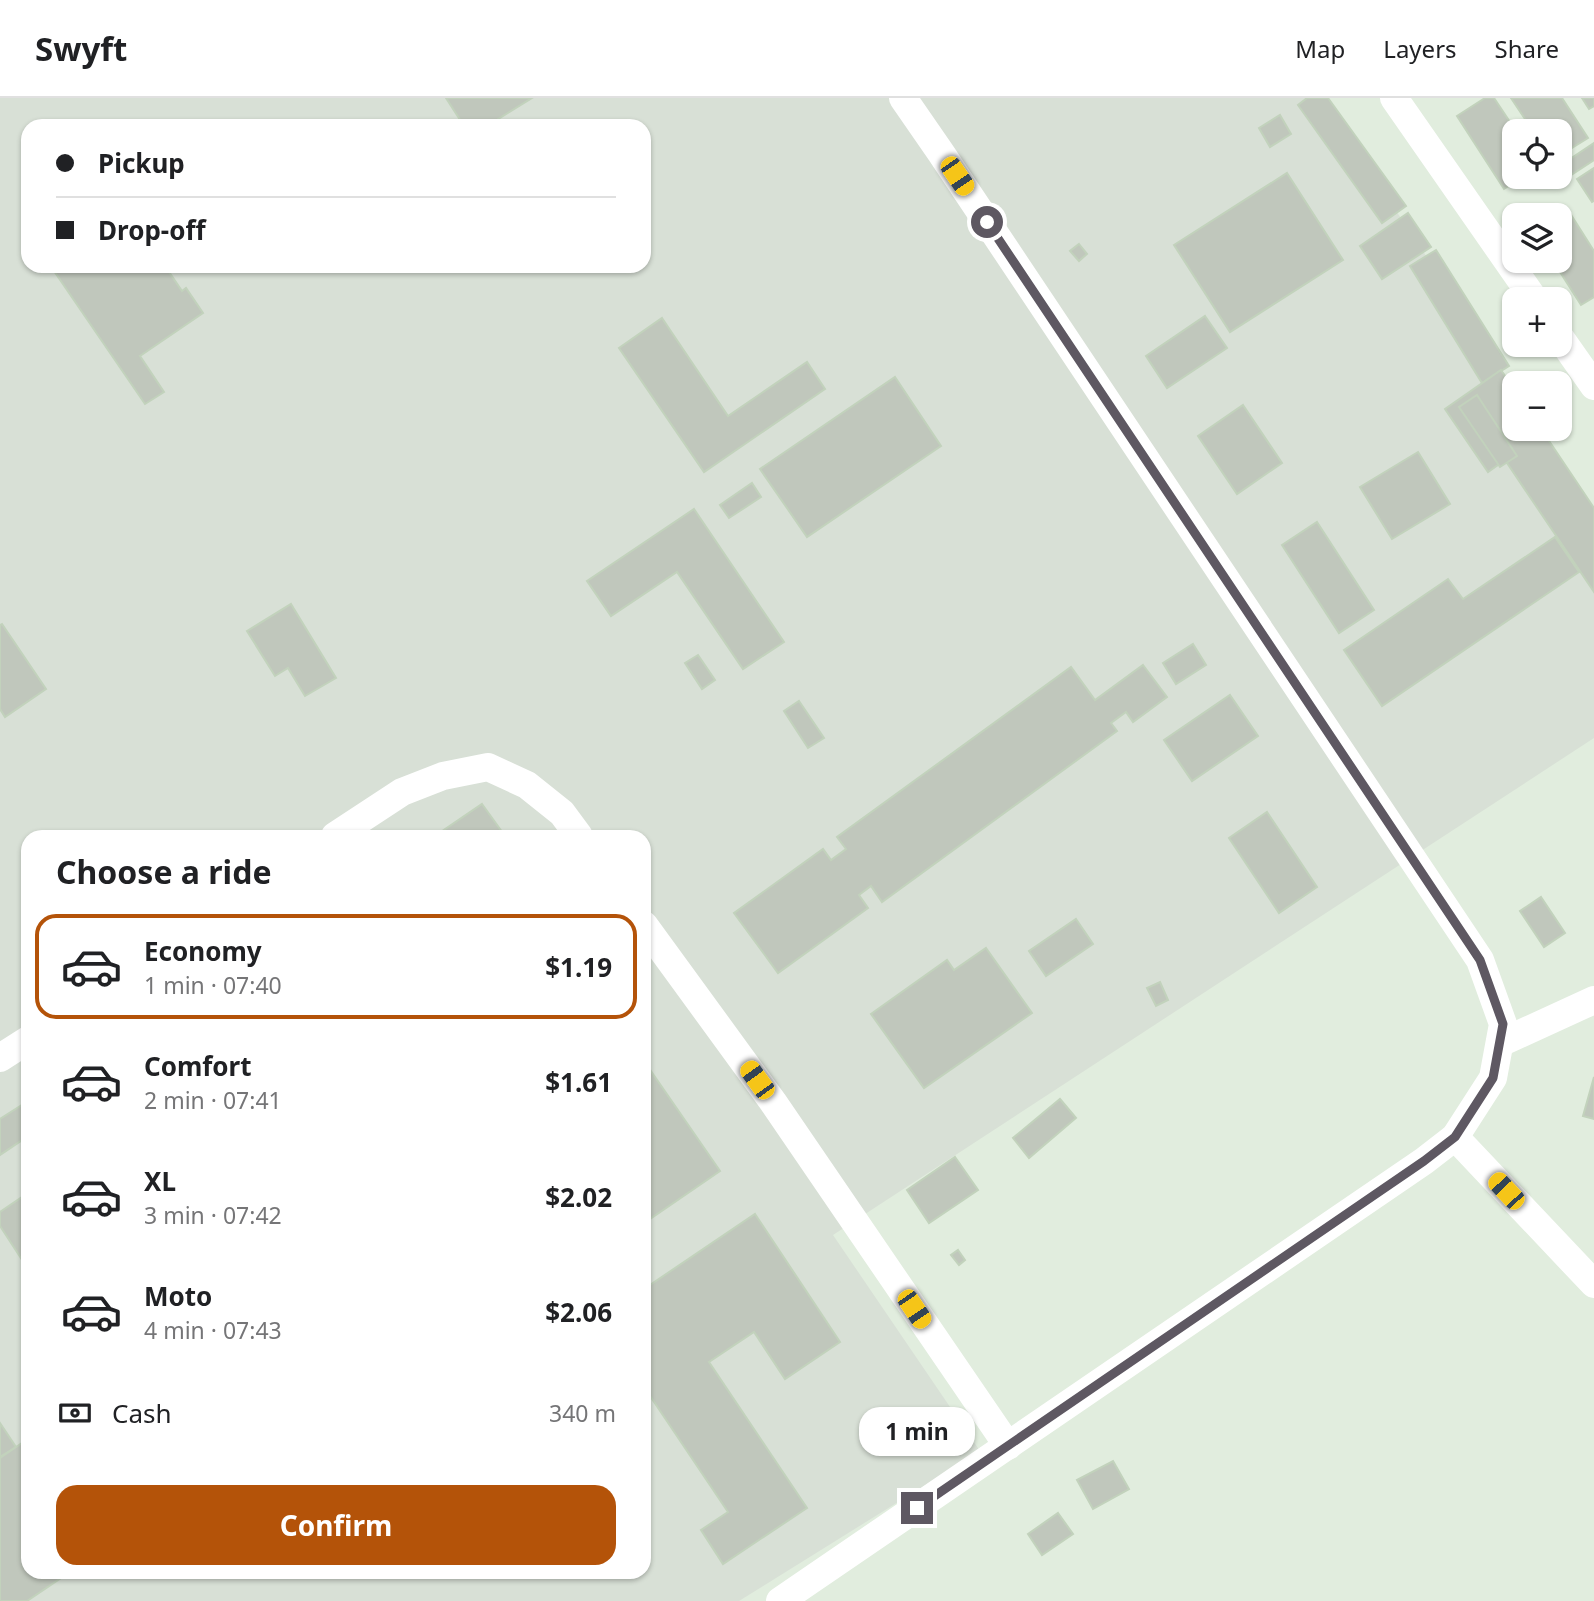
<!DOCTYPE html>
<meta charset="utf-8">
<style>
:root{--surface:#fff;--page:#f2f2f2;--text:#202124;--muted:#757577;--line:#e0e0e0;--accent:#b45309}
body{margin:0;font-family:"Noto Sans",sans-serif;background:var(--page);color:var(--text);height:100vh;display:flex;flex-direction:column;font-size:26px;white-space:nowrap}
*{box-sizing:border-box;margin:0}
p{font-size:23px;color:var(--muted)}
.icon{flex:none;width:38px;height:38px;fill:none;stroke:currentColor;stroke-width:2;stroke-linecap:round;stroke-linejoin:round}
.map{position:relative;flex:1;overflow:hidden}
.panel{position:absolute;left:21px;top:732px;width:630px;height:749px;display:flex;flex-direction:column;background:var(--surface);border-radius:21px;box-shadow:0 2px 5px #0004}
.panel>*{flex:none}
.hud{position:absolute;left:21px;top:21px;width:630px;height:154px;border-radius:21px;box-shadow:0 2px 5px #0004;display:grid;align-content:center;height:154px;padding:0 35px;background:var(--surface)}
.buttons{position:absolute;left:1502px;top:21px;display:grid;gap:14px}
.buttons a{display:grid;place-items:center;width:70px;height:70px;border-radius:14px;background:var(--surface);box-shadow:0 2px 5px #0004;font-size:35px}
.end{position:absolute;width:32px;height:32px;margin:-16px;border:9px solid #5e5862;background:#fff;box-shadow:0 0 0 4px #fff}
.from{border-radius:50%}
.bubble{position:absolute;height:49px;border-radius:21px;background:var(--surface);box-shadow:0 2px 5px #0004;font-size:23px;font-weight:700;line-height:49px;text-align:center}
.car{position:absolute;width:21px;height:42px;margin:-21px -10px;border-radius:9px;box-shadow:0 0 5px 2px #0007;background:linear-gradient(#f5c518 24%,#345 0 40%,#f5c518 0 76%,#345 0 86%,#f5c518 0)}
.hud b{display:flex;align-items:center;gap:24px;height:66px;font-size:26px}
.hud b+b{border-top:2px solid var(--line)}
.hud i{width:18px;height:18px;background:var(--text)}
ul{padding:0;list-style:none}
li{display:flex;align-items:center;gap:21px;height:105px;margin:0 14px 10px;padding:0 21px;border:4px solid transparent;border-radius:21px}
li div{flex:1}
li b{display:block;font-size:26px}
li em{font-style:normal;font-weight:700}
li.current{border-color:var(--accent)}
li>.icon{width:63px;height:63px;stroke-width:1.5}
h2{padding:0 35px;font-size:32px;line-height:84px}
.pay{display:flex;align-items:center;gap:18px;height:77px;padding:0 35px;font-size:26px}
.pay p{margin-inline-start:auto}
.button{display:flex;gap:14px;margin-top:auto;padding:14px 35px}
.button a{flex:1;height:80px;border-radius:21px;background:var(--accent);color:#fff;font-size:28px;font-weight:700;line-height:80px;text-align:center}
header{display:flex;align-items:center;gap:42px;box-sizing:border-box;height:98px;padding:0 35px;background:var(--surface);border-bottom:2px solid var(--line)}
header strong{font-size:33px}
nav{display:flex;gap:38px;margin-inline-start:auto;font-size:24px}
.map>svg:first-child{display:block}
.industrial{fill:#d8e0d6;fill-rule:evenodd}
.building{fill:#c0c7bc;stroke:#c2d2bc;stroke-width:2}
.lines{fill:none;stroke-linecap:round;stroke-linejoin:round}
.minor{stroke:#fff;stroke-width:28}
.route{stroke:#5e5862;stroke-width:9}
</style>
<header>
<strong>Swyft</strong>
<nav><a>Map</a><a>Layers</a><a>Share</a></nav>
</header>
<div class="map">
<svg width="1594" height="1503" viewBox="0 0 1594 1503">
<rect width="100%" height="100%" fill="#e1edde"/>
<!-- industrial -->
<path class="industrial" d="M0,0h1321l193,290v41h27l53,79v230l-761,497 147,216 -241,150h-739zM28,28h616v140h-616zM28,738h616v736h-616z"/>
<!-- building -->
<g class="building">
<polygon points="446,0 532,0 487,28 464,28"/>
<polygon points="1307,0 1328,0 1406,108 1382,125 1298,7"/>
<polygon points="1485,0 1494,0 1516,33 1514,33 1514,79 1523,79 1504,91 1457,18"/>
<polygon points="1511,0 1562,0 1588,40 1559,58 1559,33 1533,33"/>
<polygon points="1582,0 1594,0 1594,8 1589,11"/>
<polygon points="1280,17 1291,36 1270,49 1259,30"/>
<polygon points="1594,45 1594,62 1571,77 1564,65"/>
<polygon points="1594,70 1594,103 1592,104 1577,81"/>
<polygon points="1287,75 1343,162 1230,234 1174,147"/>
<polygon points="1568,112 1594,153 1594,199 1581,207 1553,163 1559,163 1559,118"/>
<polygon points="1408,115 1431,149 1382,181 1360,148"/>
<polygon points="1079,146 1087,156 1079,163 1070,153"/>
<polygon points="1436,152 1509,268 1482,285 1410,168"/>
<polygon points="55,168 165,168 182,193 186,190 203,215 140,258 164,294 145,306 52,170"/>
<polygon points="1205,218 1227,250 1167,290 1146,258"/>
<polygon points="662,220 728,318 807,264 825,291 704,374 619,250"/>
<polygon points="1501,272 1514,291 1514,331 1541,331 1594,410 1594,494 1505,362 1488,374 1445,311"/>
<polygon points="895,279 941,348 807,439 760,371"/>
<polygon points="1477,297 1517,358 1500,369 1459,309"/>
<polygon points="1243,307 1282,365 1237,396 1198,338"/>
<polygon points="1418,354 1450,406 1392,441 1360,389"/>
<polygon points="752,385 761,399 729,420 720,407"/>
<polygon points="694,411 784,544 743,571 677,474 611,518 587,483"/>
<polygon points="1317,424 1374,512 1339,535 1282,447"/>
<polygon points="1555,439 1579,474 1382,608 1344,552 1448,481 1463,501"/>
<polygon points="291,506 336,580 305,598 288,570 275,578 247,533"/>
<polygon points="2,526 46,591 5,619 0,611 0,527"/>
<polygon points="1193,546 1206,567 1176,586 1163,565"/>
<polygon points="698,557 715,582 702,591 685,565"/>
<polygon points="1143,567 1167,599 1133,624 1126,614 1111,625 1117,633 882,804 871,788 859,797 868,810 778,875 734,815 823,751 831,762 846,751 837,739 1071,569 1095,602"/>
<polygon points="1230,597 1258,638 1192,683 1164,642"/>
<polygon points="799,603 824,640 808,650 784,613"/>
<polygon points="482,706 505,738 435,738"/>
<polygon points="1267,714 1317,789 1279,815 1229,740"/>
<polygon points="1541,799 1565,835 1544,849 1520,813"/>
<polygon points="1076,821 1093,846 1046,878 1029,853"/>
<polygon points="986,850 1032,915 924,990 871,916 947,862 954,872"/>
<polygon points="1160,884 1168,902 1156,908 1147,890"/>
<polygon points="644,963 720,1073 644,1125"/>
<polygon points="1594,979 1594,1021 1583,1018"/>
<polygon points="1060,1001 1076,1020 1029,1060 1013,1040"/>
<polygon points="28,1003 28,1048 24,1041 0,1057 0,1021"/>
<polygon points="955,1059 978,1092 929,1125 907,1092"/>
<polygon points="28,1095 28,1171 0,1128 0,1114"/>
<polygon points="755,1116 840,1244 785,1281 754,1234 709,1264 807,1410 723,1466 701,1432 728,1414 644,1289 644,1191"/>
<polygon points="958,1152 965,1162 959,1167 951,1157"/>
<polygon points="0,1325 16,1349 0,1359"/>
<polygon points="28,1341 28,1474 70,1474 27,1503 0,1503 0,1360"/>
<polygon points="1113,1363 1129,1391 1093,1411 1077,1382"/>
<polygon points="1058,1415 1073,1436 1042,1457 1028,1436"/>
</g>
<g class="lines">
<!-- minor -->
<g class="minor">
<polyline points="1394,0 1534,201"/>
<polyline points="1559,238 1594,288"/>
<polyline points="335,738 402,694 443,678 488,669 527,687 562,715 579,738"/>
<polyline points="644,827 773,1004 1008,1348"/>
<polyline points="1500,945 1594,902"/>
<polyline points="0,960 28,942"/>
<polyline points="1455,1039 1594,1186"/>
<polyline points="780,1503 1424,1063 1455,1039 1493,980 1503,926 1480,862 941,55 903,0"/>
</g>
</g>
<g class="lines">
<!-- route -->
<polyline class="route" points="917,1410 1424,1063 1455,1039 1493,980 1503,926 1480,862 987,124"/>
</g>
</svg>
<div class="buttons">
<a><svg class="icon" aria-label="locate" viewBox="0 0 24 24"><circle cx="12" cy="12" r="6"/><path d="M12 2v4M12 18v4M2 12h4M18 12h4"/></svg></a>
<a><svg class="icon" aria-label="layers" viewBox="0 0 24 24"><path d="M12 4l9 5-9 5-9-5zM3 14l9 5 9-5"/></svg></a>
<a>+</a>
<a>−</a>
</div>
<i class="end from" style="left:987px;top:124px"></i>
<i class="end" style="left:917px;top:1410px"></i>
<div class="bubble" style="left:859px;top:1309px;width:116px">1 min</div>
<i class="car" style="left:957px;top:78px;rotate:146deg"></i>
<i class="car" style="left:757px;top:982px;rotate:324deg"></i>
<i class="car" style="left:1506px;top:1093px;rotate:317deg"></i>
<i class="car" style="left:914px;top:1211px;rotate:146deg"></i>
<div class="hud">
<b><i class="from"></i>Pickup</b>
<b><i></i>Drop-off</b>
</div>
<section class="panel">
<h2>Choose a ride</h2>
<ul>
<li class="current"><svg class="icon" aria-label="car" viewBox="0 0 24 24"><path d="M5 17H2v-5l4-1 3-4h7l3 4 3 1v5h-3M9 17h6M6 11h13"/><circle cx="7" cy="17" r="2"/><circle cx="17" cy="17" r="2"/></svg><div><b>Economy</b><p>1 min · 07:40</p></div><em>$1.19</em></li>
<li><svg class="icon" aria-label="car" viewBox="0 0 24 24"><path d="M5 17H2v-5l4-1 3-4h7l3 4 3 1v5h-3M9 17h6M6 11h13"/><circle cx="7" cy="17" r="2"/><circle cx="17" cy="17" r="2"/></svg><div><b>Comfort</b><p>2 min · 07:41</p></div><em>$1.61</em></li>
<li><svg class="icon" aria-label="car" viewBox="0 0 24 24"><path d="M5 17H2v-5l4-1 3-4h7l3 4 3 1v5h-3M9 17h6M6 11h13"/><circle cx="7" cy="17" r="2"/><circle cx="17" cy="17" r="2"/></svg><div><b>XL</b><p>3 min · 07:42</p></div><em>$2.02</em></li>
<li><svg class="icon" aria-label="car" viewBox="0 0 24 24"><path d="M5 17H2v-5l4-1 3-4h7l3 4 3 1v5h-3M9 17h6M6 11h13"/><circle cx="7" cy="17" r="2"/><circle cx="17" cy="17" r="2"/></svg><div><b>Moto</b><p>4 min · 07:43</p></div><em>$2.06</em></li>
</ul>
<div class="pay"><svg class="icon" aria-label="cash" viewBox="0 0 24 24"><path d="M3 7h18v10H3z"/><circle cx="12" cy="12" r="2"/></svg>Cash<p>340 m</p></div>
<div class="button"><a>Confirm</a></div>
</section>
</div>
